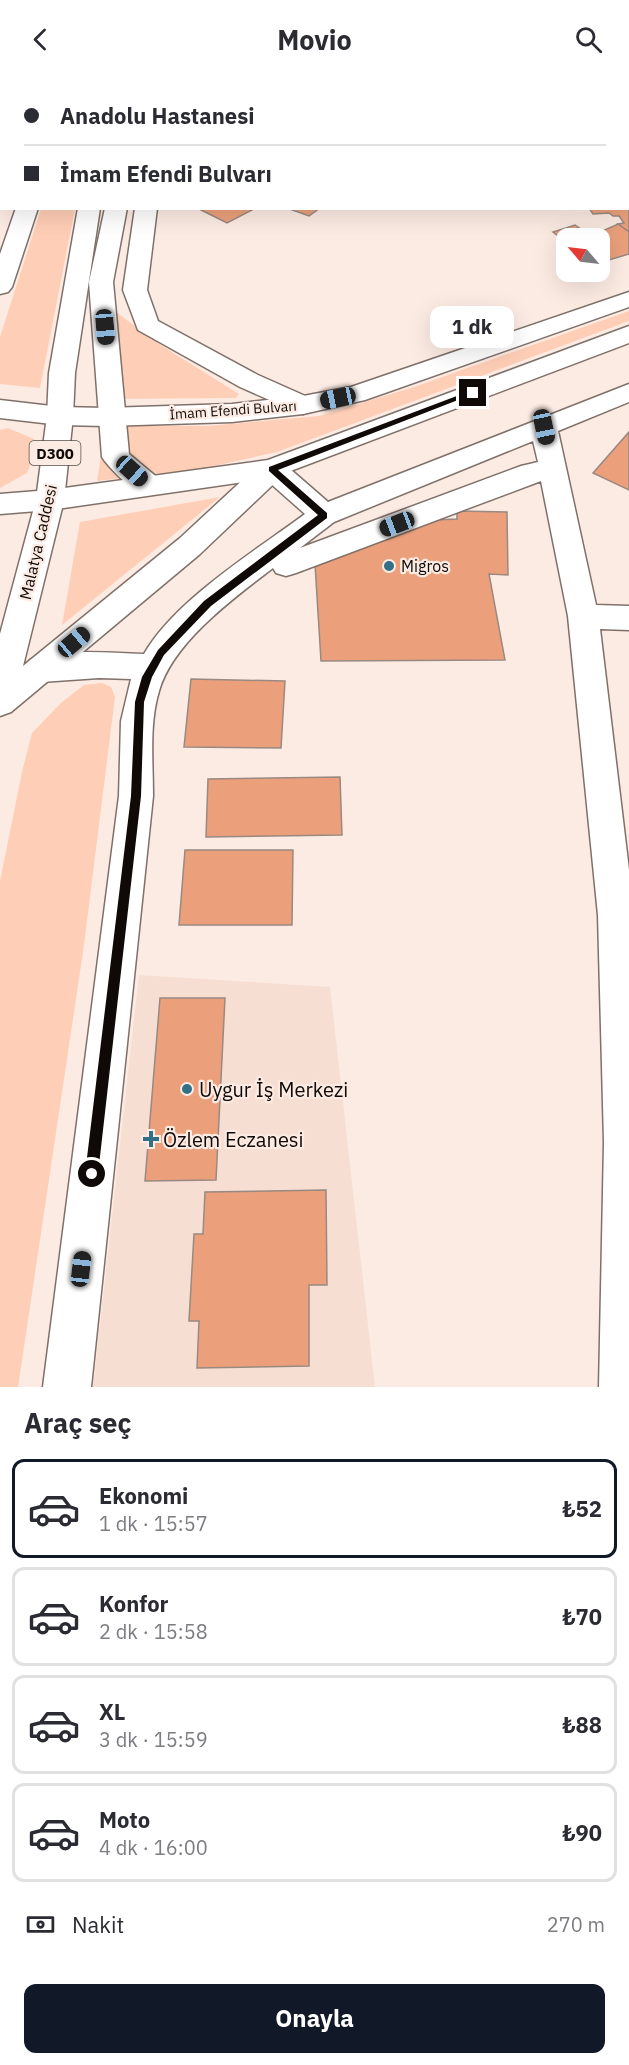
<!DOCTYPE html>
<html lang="tr">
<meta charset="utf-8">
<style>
:root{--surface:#fff;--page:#f2f2f3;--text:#2b2b33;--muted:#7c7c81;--line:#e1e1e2;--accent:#111827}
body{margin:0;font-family:"IBM Plex Sans",sans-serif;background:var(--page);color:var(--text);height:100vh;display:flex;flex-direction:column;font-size:22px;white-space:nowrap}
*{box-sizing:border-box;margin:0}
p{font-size:20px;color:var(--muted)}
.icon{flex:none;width:33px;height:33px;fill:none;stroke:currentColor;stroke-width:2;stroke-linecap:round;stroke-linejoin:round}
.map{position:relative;height:1309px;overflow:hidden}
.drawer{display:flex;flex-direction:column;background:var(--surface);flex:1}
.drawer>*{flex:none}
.top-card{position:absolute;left:0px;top:0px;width:630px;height:132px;box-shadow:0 6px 24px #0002;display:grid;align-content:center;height:132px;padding:0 24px;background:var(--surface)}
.needle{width:39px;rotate:298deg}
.controls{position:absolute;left:556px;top:150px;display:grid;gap:12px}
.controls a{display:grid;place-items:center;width:54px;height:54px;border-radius:12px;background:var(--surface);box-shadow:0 6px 24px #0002;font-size:30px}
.end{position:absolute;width:27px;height:27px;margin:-14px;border:8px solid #0f0a07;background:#fff;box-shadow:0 0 0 3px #fff}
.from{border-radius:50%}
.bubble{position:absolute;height:42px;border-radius:12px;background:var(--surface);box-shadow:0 6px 24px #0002;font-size:20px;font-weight:700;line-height:42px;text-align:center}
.car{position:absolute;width:18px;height:36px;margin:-18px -9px;border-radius:8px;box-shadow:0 0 4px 2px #0007;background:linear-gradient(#222 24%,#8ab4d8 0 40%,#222 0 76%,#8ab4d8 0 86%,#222 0)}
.top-card b{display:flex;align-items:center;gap:21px;height:57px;font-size:22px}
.top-card b+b{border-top:2px solid var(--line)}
.top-card i{width:15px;height:15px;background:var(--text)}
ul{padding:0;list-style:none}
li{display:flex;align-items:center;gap:18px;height:99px;margin:0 12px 9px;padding:0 12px;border:3px solid var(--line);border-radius:12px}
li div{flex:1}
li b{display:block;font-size:22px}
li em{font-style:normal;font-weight:700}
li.current{border-color:var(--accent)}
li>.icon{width:54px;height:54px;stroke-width:1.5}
h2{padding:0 24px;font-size:27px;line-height:72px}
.pay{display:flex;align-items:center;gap:15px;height:66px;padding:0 24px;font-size:22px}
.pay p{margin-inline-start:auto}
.button{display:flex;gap:12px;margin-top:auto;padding:12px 24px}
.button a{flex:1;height:69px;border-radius:12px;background:var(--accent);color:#fff;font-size:24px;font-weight:700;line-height:69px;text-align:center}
header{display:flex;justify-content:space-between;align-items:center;height:78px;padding:0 24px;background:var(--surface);font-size:27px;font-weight:700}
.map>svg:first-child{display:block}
.built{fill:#f7ded2}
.green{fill:#ffceb6}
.building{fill:#eba07b;stroke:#998982;stroke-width:1.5}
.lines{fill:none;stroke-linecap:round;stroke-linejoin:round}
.minor-casing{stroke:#7f7069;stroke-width:3}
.major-casing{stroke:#7f7069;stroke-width:3}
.highway-casing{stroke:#7f7069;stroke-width:3}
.minor{fill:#fff;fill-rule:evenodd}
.major{fill:#fff;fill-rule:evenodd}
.highway{fill:#fff;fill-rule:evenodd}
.route{fill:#0f0a07}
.poi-dot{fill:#336f86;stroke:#fcebe3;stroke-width:2}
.labels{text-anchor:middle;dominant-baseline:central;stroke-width:4.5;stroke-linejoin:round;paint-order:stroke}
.far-street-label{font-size:14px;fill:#0f0a07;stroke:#fcebe3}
.shield{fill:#fcebe3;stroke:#564e49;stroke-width:1.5}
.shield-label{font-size:15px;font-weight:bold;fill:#0f0a07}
.street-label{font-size:16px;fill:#0f0a07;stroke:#fcebe3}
.poi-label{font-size:16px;fill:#0f0a07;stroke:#fcebe3;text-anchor:start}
.near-poi-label{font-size:20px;fill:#0f0a07;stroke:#fcebe3;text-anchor:start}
</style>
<header><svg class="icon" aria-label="back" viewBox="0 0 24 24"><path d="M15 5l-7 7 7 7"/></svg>Movio<svg class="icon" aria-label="search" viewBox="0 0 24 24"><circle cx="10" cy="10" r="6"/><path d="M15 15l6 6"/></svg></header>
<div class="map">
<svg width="629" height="1309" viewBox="0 0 629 1309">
<rect width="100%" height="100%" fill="#fcebe3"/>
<!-- built -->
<polygon class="built" points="139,897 330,909 375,1309 93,1309"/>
<!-- green -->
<g class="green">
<polygon points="41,131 75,131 40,310 0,306 0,259"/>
<polygon points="112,231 159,266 239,316 236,320 106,321"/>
<polygon points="629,233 629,243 277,374 205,390 97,403 106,348 207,348 319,338 414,309"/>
<polygon points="8,350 34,361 37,370 27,395 0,410 0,352"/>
<polygon points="220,419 62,547 80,444"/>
<polygon points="102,605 111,609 115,619 84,867 18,1309 0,1309 0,803 22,694 32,655 61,625 84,607"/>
</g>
<!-- building -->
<g class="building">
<polygon points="629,118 629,154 618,146 624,145 619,138 613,138 609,135 593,136 589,130 628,130"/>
<polygon points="203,130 256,130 227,145 201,132"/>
<polygon points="287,130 320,130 309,138"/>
<polygon points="618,146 629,154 629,176 602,184 600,184 600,160 567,160 567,165 553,154 575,147 587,155 594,152 598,155"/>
<polygon points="629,354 629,412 593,395"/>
<polygon points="457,433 507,434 508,497 489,496 505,582 321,583 315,486 436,442 457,441"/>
<polygon points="191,601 285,603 281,670 184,669"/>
<polygon points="340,699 342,757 206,759 208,701"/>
<polygon points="185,772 293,772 292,847 179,847"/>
<polygon points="160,920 225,920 216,1102 145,1103"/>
<polygon points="326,1112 327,1207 309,1207 309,1288 197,1290 199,1243 189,1243 194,1156 203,1156 205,1114"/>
</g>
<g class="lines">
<defs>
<g id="minor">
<rect x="9" y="0" width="18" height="2"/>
<polygon points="205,0 229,0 204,2"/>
<polygon points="617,0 629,0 629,7 628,2"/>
<rect x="628" y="19" width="1" height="12"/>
<polygon points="2,31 2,46 0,46 0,32"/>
<polygon points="0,80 2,80 0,96"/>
<path d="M629,306v18l-71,29 38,174 33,1v24l-29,-1 29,241v517h-30l5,-245 -6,-227 -30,-299 -27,-135 -245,92 -10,3 -10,-3 -3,-5c-39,30 -100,74 -114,123 -10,33 -6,70 -6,105l-62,591h-48l76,-591 2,-75 10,-42 -32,-1 -58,4 -11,-4 -5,-9 5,-9c35,-12 78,-7 114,-6 31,-54 111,-103 161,-140l-43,-38 -4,-7 4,-7 10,-2 10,2 46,40zM533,363l5,21 -17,4 -221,82 34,-26z"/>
</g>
<g id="major">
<polygon points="629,214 629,229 365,322 303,336 232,344 106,348 60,347 0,340 0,322 60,329 106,330 232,326 303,318 351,309"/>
<polygon points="629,248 629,265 272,400 50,432 0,436 0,416 50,412 268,382"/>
</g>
<g id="highway">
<polygon points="62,0 80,0 61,2"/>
<polygon points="105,0 125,0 126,2 106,2"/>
<rect x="156" y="0" width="18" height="2"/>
<polygon points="16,130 38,130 12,209 8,214 0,216 0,176"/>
<polygon points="78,130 100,130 75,295 73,338 64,422 23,588 180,460 262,384 272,382 282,384 286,391 282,398 200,476 11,634 0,638 0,556 36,422 47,338 49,295"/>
<path d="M105,130h22l-14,74 16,172 30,25 4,7 -4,7c-7,2 -12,3 -19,0 -10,-5 -32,-26 -38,-36l-13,-175z"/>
<polygon points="135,130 157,130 147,212 158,243 258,297 312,321 316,327 312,333 303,336 294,333 240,309 138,252 123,212"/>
</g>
</defs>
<!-- minor casing -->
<use href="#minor" class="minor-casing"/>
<!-- major casing -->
<use href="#major" class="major-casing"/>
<!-- highway casing -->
<use href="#highway" class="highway-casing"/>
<!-- minor -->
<use href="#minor" class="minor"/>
<!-- major -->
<use href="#major" class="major"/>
<!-- highway -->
<use href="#highway" class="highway"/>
</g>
<!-- route -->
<polygon class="route" points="470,313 476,315 278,392 327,435 327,440 211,528 164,577 152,599 144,624 141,718 98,1096 96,1101 92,1102 87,1101 85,1096 131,718 135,624 142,599 158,572 204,523 318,437 269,393 269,389"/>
<!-- markers -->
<g class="poi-dot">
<circle cx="389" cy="488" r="6"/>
<circle cx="187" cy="1011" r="6"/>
<path d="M148 1052h6v6h6v6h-6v6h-6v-6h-6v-6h6z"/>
</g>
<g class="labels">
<!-- far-street labels -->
<g class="far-street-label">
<text transform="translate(233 332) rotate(-4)">İmam Efendi Bulvarı</text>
</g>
<!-- shield labels -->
<rect class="shield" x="29.5" y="363" width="51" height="24" rx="4.5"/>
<g class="shield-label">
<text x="55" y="375">D300</text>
</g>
<!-- street labels -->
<g class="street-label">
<text transform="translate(38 464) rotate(-77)">Malatya Caddesi</text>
</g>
<!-- poi labels -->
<g class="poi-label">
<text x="401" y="488">Migros</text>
</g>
<!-- near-poi labels -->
<g class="near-poi-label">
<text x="199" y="1011">Uygur İş Merkezi</text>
<text x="163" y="1061">Özlem Eczanesi</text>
</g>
</g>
</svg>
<div class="controls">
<a><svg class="needle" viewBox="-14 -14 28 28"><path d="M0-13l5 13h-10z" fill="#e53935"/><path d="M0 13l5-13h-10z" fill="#7c7c81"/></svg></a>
</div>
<i class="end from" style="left:92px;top:1096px"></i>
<i class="end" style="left:473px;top:315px"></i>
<div class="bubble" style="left:430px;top:228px;width:84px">1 dk</div>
<i class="car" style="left:105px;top:249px;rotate:175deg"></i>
<i class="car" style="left:338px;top:320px;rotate:258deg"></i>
<i class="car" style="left:544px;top:349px;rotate:168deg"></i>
<i class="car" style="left:132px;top:393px;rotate:132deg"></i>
<i class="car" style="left:397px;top:446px;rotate:249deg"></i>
<i class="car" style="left:74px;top:564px;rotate:50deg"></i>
<i class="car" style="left:81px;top:1191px;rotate:7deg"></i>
<div class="top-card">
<b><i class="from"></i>Anadolu Hastanesi</b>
<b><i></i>İmam Efendi Bulvarı</b>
</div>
</div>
<section class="drawer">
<h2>Araç seç</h2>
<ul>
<li class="current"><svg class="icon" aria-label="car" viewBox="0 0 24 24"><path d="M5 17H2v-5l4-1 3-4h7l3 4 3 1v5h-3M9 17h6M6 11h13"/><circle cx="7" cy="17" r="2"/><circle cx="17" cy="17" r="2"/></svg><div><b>Ekonomi</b><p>1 dk · 15:57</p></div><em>₺52</em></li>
<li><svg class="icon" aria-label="car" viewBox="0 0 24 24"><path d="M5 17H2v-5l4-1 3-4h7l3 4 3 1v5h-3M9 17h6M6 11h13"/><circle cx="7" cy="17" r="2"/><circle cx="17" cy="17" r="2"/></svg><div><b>Konfor</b><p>2 dk · 15:58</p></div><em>₺70</em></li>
<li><svg class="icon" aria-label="car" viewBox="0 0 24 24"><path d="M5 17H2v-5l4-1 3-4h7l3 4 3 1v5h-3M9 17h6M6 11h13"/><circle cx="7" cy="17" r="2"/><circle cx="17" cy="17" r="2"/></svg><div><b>XL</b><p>3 dk · 15:59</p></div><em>₺88</em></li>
<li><svg class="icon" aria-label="car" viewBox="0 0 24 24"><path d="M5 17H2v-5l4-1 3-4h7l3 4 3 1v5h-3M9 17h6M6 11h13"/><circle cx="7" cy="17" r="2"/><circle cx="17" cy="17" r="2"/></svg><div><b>Moto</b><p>4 dk · 16:00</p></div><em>₺90</em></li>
</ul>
<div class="pay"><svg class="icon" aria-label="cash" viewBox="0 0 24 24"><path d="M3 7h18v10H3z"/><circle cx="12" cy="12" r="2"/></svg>Nakit<p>270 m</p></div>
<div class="button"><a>Onayla</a></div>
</section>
